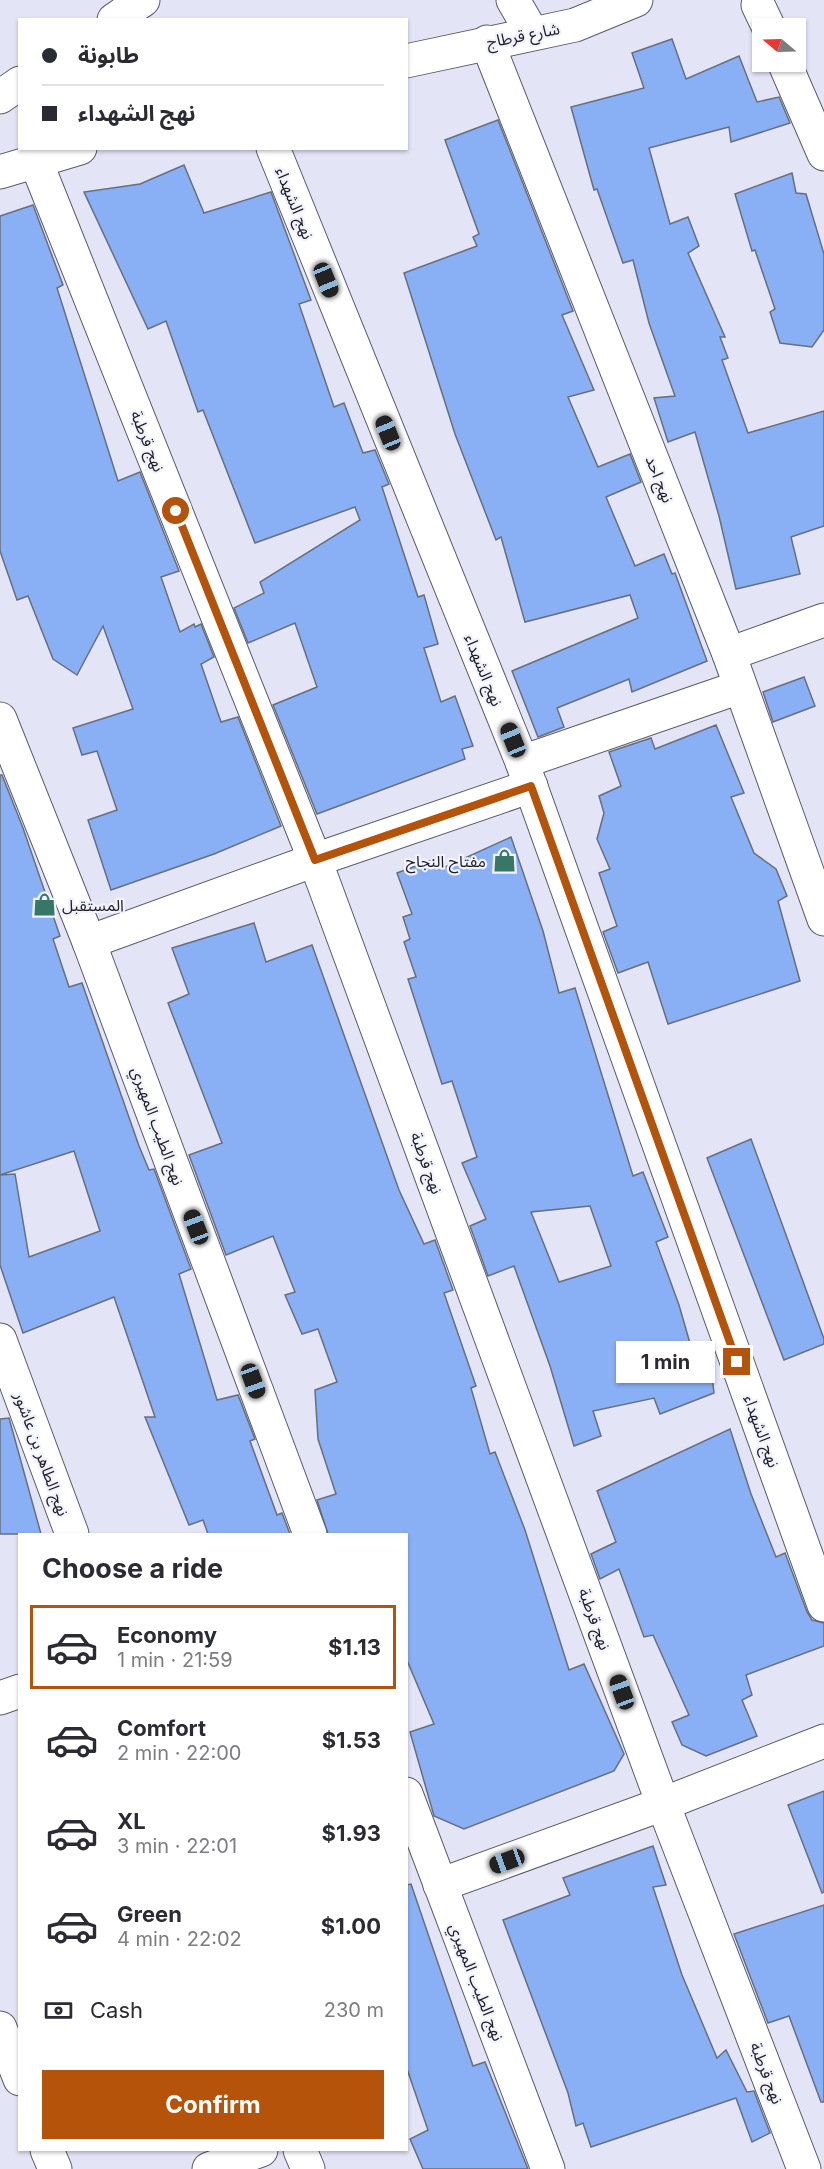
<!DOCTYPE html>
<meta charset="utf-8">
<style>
:root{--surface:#fff;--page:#f7f7f7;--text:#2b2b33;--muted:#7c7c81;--line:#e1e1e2;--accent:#b45309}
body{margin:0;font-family:Inter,"Noto Sans Arabic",sans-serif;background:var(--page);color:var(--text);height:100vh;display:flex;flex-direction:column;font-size:22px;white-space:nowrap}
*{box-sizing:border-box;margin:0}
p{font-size:20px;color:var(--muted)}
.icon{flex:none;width:33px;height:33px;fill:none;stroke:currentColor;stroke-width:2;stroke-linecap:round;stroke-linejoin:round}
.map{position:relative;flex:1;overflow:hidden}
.sheet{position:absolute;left:18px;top:1533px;width:390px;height:618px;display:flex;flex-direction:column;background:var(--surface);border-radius:0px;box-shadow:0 2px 4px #0004}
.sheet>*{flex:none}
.top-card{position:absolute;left:18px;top:18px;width:390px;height:132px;border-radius:0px;box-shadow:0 2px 4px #0004;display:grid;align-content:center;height:132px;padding:0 24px;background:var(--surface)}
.needle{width:39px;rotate:289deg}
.buttons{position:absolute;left:752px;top:18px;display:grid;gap:12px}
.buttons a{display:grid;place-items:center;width:54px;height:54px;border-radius:0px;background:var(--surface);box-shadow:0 2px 4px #0004;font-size:30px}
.end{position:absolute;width:27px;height:27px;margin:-14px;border:8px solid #b45309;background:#fff;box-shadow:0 0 0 3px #fff}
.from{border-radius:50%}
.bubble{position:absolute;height:42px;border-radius:0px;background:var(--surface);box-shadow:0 2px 4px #0004;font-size:20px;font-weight:700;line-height:42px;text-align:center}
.car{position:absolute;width:18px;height:36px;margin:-18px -9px;border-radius:8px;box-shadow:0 0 4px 2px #0007;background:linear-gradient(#222 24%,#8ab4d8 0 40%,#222 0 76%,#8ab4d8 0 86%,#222 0)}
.top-card b{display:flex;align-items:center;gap:21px;height:57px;font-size:22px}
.top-card b+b{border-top:2px solid var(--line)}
.top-card i{width:15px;height:15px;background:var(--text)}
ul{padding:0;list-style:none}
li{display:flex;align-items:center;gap:18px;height:84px;margin:0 12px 9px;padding:0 12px;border:3px solid transparent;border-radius:0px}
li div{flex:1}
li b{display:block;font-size:22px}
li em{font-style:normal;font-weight:700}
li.on{border-color:var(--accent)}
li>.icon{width:54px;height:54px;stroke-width:1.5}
h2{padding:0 24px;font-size:27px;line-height:72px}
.pay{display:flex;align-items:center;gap:15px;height:66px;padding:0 24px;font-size:22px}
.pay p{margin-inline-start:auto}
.button{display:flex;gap:12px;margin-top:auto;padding:12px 24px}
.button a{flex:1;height:69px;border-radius:0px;background:var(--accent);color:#fff;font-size:24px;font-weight:700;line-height:69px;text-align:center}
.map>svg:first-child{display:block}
.building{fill:#89aff4;stroke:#676f7e;stroke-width:1.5;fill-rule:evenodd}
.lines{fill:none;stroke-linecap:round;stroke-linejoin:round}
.minor-casing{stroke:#5a5b6a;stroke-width:35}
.minor{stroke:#fff;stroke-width:33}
.route{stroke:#b45309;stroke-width:8}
.labels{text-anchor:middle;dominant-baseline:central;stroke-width:4.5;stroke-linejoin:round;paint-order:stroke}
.street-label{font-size:16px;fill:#1d1d23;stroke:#f1f2fd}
.poi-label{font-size:16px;fill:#1d1d23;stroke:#f1f2fd;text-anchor:end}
</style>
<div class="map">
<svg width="824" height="2169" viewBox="0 0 824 2169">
<rect width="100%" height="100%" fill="#e3e4f6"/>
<!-- building -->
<g class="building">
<polygon points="672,39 686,79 739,56 757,102 779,97 790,123 731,142 729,127 649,148 670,224 688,217 699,246 688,253 725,337 720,337 728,358 722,360 748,433 824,411 824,526 791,537 800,574 736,589 719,516 695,432 668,442 654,398 675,396 649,323 633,260 623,263 597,189 594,190 571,107 644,88 632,53"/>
<polygon points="498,120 573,311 562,315 594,390 568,397 598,467 630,454 641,482 606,497 635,566 664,554 672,574 675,573 707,661 632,692 629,679 557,708 564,727 538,737 512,671 638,618 630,595 525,622 501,537 496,540 455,434 404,273 477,246 473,237 479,234 445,140"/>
<polygon points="184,165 204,213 271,192 311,300 299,304 334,407 344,403 363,453 375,450 389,484 382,487 418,597 424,595 438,644 424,648 441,702 455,696 473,746 462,749 465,759 317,814 273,705 317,687 295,623 248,643 234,608 264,593 260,582 360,520 355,507 255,543 203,410 198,412 166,321 148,329 84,192 140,184"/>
<polygon points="792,173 796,193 806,194 824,254 824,330 812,347 780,343 770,312 775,309 755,250 752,251 735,194"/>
<polygon points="33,205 63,285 57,288 118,481 140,472 179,571 161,577 180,632 194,624 195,627 201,624 214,657 201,664 221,722 238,717 281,826 214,854 111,890 88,820 117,810 97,751 82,755 73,728 133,709 103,626 77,675 53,659 28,596 17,600 0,551 0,216"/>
<polygon points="804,677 815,706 773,722 763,692"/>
<polygon points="716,725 744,793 731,797 754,853 776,869 787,896 778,901 800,981 668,1024 648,962 618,973 603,932 617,926 599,873 610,869 597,839 604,813 599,796 621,786 609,752 651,738 655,749"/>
<polygon points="0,775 2,775 23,828 60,936 53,939 69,987 82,983 139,1146 149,1170 154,1169 191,1269 179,1274 217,1400 238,1395 255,1439 250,1441 277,1515 282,1513 290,1534 208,1534 203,1520 189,1525 145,1417 155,1417 114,1297 23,1333 0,1265 0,1175 15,1174 29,1257 100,1231 74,1151 0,1175"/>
<path d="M511,837l32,94 16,62 16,-5 58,188 10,-4 25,65 -12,5 23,63 19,66 13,-4 3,26 -54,21 -6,-16 -61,13 8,25 -27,10 -24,-80 -36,-100 -26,10 -18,-50 16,-7 -24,-56 15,-6 -25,-76 -10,3 -34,-105 8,-2 -12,-35 6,-3 -7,-22 9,-3 -15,-41 43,-16 3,11zM590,1206l21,60 -52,16 -28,-70z"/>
<polygon points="254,923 266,962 312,945 399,1190 424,1244 435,1240 453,1290 444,1293 476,1386 471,1388 490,1454 495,1452 525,1530 569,1670 584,1664 624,1754 614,1771 464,1829 434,1816 410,1732 434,1724 406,1658 406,1534 328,1534 317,1500 336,1494 318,1439 315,1390 337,1382 318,1329 302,1334 285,1295 295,1292 273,1236 226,1255 189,1155 222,1143 168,1003 189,994 172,948"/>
<polygon points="751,1139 824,1339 824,1344 784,1360 707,1158"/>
<polygon points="9,1418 41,1534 0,1534 0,1419"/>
<polygon points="730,1429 751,1494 776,1557 785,1553 807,1612 812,1620 824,1623 824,1646 746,1675 752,1695 742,1700 757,1736 706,1756 682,1745 672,1722 689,1715 653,1635 644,1637 619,1569 600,1579 591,1554 616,1542 597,1491"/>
<polygon points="824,1791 824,1892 822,1893 788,1805"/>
<polygon points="653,1846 666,1885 653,1887 682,1975 717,2058 726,2050 747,2092 754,2091 770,2133 752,2142 736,2098 591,2147 583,2123 576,2126 568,2093 503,1920 570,1895 563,1878"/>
<polygon points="411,1884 473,2066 485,2062 528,2169 423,2169 410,2139 428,2130 406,2066 406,1885"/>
<polygon points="824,1905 824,2102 821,2102 789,2016 768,2023 734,1934"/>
</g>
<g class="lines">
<defs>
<g id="minor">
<polyline points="513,0 532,33"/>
<polyline points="758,5 769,28"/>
<polyline points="114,20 143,0"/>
<polyline points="487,42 729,654 824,919"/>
<polyline points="406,61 575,25 636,0"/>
<polyline points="784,62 824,154"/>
<polyline points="0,97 20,83"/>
<polyline points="273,148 522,762 824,1605"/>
<polyline points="36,162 315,860 663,1804 804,2169"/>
<polyline points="0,172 80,148"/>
<polyline points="729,654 824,620"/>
<polyline points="0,719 89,942 310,1534"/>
<polyline points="522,762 740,687"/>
<polyline points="89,942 315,860 531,786"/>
<polyline points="0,1340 72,1534"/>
<polyline points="0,1698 20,1691"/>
<polyline points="406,1794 548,2169"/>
<polyline points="440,1885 663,1804 824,1741"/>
<polyline points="0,2028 20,2079"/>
<polyline points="47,2150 55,2169"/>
<polyline points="300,2150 308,2169"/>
<polyline points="209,2169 261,2150"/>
</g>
</defs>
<!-- minor casing -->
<use href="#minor" class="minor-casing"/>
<!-- minor -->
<use href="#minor" class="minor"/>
</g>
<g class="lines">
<!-- route -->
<polyline class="route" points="176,511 315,860 531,786 737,1362"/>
</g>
<!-- icons -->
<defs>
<symbol id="shop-bare" viewBox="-9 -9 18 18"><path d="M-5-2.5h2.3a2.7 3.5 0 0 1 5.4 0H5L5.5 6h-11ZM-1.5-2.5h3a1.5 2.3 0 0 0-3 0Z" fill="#377766" stroke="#f1f2fd" stroke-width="2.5" paint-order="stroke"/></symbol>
</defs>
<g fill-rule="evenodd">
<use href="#shop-bare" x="488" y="844" width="33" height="33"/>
<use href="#shop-bare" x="28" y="888" width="33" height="33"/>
</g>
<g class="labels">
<!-- street labels -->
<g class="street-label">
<text transform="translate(523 35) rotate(-11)">شارع قرطاج</text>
<text transform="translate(295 203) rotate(68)">نهج الشهداء</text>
<text transform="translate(148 441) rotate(68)">نهج قرطبة</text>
<text transform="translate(660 479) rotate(68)">نهج احد</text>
<text transform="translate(484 670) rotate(68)">نهج الشهداء</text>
<text transform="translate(158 1126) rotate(70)">نهج الطيب المهيري</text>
<text transform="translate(427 1163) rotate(70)">نهج قرطبة</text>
<text transform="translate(762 1431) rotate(70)">نهج الشهداء</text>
<text transform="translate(42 1454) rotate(70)">نهج الطاهر بن عاشور</text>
<text transform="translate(595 1619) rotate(70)">نهج قرطبة</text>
<text transform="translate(477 1982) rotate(69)">نهج الطيب المهيري</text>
<text transform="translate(767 2073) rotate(69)">نهج قرطبة</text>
</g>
<!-- poi labels -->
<g class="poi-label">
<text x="486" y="861">مفتاح النجاح</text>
<text x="62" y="905" text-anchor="start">المستقبل</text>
</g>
</g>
</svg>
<div class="buttons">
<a><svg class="needle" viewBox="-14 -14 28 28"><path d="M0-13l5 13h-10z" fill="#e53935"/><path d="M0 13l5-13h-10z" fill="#7c7c81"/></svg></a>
</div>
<i class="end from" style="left:176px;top:511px"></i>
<i class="end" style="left:737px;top:1362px"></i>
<div class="bubble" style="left:616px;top:1341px;width:99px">1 min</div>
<i class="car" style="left:326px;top:280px;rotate:158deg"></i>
<i class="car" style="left:388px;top:433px;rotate:338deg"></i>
<i class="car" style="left:513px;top:740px;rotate:338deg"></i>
<i class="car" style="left:196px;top:1227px;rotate:339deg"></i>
<i class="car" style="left:253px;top:1381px;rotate:160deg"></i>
<i class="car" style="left:622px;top:1692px;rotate:340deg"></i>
<i class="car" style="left:507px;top:1861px;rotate:250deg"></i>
<div class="top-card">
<b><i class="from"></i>طابونة</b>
<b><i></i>نهج الشهداء</b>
</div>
<section class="sheet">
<h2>Choose a ride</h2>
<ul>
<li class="on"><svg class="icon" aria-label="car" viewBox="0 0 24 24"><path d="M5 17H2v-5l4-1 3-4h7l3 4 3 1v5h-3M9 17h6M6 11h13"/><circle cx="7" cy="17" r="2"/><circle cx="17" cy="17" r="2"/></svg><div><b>Economy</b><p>1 min · 21:59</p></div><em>$1.13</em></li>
<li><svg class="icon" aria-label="car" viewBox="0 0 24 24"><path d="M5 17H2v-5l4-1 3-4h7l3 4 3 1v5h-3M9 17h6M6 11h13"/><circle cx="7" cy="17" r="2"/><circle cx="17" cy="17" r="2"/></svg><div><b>Comfort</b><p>2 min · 22:00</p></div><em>$1.53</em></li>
<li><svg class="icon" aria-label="car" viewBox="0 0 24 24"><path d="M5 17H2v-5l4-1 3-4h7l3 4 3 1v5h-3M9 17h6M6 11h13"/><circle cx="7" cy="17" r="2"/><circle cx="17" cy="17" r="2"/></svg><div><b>XL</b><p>3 min · 22:01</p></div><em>$1.93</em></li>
<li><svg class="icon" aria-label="car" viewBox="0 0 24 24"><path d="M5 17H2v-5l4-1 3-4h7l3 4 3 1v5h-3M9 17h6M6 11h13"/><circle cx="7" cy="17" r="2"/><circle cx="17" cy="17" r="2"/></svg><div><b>Green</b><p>4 min · 22:02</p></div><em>$1.00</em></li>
</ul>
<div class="pay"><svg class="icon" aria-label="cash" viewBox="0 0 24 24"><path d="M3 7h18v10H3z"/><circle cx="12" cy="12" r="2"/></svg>Cash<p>230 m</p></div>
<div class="button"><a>Confirm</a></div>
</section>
</div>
